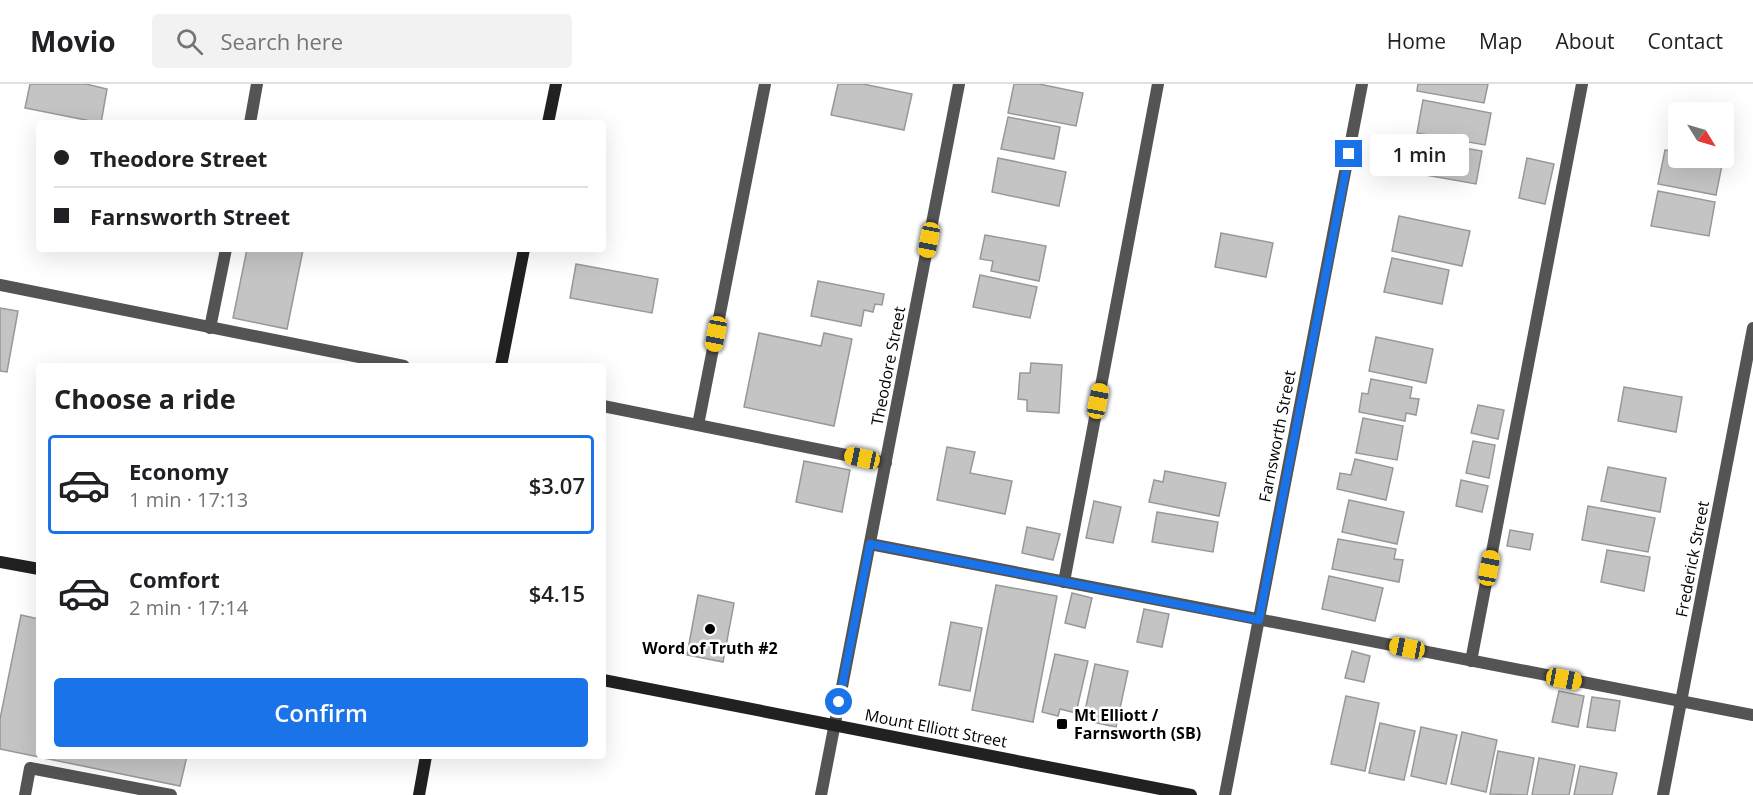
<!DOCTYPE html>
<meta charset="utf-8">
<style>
:root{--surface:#fff;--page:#f2f2f2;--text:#202124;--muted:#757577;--line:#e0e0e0;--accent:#1a73e8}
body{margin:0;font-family:"Open Sans",sans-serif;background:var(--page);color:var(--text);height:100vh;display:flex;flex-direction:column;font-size:22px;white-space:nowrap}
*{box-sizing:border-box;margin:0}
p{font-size:20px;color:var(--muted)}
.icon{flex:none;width:33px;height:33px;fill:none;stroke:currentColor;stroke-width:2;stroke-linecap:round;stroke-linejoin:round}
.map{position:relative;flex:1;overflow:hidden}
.side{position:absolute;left:36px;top:279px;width:570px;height:396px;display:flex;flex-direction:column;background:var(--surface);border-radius:6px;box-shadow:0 6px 24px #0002}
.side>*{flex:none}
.top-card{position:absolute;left:36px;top:36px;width:570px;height:132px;border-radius:6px;box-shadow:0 6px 24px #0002;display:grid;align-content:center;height:132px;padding:0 18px;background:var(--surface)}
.needle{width:39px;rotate:127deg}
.buttons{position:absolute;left:1668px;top:18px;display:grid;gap:12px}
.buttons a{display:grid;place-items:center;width:66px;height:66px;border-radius:6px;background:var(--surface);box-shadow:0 6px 24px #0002;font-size:30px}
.end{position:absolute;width:27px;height:27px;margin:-14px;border:8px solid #1a73e8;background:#fff;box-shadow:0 0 0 3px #fff}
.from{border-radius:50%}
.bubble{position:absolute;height:42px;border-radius:6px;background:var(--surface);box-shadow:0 6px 24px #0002;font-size:20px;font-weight:600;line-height:42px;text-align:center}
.car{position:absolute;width:18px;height:36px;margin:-18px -9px;border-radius:8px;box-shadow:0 0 4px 2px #0007;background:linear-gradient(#f5c518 24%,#345 0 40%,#f5c518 0 76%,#345 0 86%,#f5c518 0)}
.top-card b{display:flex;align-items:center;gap:21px;height:57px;font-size:22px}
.top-card b+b{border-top:2px solid var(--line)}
.top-card i{width:15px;height:15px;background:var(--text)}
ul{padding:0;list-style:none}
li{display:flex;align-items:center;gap:18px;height:99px;margin:0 12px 9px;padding:0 6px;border:3px solid transparent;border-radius:6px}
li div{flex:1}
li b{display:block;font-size:22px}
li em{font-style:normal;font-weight:600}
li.active{border-color:var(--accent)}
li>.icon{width:54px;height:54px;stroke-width:1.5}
h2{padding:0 18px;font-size:27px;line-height:72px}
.cta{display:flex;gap:12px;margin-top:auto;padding:12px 18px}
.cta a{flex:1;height:69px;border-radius:6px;background:var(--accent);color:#fff;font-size:24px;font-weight:600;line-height:69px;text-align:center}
header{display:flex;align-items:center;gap:36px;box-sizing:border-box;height:84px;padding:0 30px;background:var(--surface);border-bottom:2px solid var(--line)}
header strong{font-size:28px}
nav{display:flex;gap:33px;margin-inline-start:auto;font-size:21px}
.search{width:420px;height:54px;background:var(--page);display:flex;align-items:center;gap:15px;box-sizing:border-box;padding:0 21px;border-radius:6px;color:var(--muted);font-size:22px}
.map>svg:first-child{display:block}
.building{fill:#c4c4c4;stroke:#989898;stroke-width:1.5}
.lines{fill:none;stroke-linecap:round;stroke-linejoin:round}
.service{stroke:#545454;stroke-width:12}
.minor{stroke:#545454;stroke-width:12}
.secondary{stroke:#212121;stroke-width:12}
.route{stroke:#1a73e8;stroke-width:8}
.poi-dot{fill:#000;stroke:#fff;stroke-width:2}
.labels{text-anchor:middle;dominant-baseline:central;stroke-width:5;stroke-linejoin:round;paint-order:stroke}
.street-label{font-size:16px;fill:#000;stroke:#fff}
.poi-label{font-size:16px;font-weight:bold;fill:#000;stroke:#fff}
</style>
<header>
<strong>Movio</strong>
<div class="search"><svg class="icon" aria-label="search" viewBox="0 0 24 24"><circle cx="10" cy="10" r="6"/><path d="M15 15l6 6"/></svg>Search here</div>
<nav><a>Home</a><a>Map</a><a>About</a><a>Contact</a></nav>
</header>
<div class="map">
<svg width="1753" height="711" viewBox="0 0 1753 711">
<rect width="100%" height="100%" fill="#fff"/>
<!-- building -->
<g class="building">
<polygon points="30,0 86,0 107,5 101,39 25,24"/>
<polygon points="838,0 863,0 912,10 904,46 831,31"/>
<polygon points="1014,0 1039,0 1083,9 1076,42 1008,29"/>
<polygon points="1418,0 1488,0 1484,19 1417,7"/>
<polygon points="1423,16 1491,29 1485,61 1417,49"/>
<polygon points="1008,33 1060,43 1054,75 1001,65"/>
<polygon points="1414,55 1482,67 1476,100 1408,88"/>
<polygon points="1665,66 1678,68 1678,74 1707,74 1723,76 1716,111 1658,100"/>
<polygon points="998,74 1066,88 1059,122 992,108"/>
<polygon points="1527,74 1554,80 1545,120 1519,114"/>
<polygon points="1658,107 1715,118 1709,152 1651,142"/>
<polygon points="1399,132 1470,147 1462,182 1392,167"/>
<polygon points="1221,149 1273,159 1266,193 1215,183"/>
<polygon points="985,151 1046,162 1039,197 991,187 993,177 980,175"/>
<polygon points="247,165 303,166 287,245 233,234"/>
<polygon points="1392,174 1449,186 1442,220 1384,208"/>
<polygon points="576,180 658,195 652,229 570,214"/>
<polygon points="980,191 1037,203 1030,234 973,223"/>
<polygon points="818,197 884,210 882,221 875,220 873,228 864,226 861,242 811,232"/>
<polygon points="0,224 18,227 7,288 0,287"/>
<polygon points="759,249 821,262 824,249 852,255 834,342 744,323"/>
<polygon points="1376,253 1433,265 1426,299 1369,287"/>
<polygon points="1031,279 1062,281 1059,329 1027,327 1027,316 1018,315 1020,289 1030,289"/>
<polygon points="1371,295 1412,303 1410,314 1419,315 1416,331 1406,329 1405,337 1359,328 1362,309 1368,310"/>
<polygon points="1624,303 1682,313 1676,348 1618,337"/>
<polygon points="1478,321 1504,326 1498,355 1471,349"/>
<polygon points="1363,334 1403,342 1397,376 1356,369"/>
<polygon points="1473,357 1495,361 1489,394 1466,389"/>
<polygon points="947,363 975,368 970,389 1012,397 1005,430 937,416"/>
<polygon points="1355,375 1393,384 1386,416 1337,405 1340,389 1351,391"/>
<polygon points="804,377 850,386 842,428 796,418"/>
<polygon points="1608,383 1666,394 1660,428 1601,417"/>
<polygon points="1165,387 1226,399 1219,432 1149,418 1154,396 1163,398"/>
<polygon points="1461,396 1488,402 1482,428 1456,422"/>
<polygon points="1349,416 1404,428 1397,460 1342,448"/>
<polygon points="1094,417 1121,423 1113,459 1086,454"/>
<polygon points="1588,422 1655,434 1648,468 1582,456"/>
<polygon points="1157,428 1218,438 1213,468 1152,458"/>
<polygon points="1027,443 1060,450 1053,476 1022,469"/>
<polygon points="1510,446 1533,450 1530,466 1507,462"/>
<polygon points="1338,455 1396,465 1394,475 1403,476 1399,498 1332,485"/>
<polygon points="1607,466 1650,473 1644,507 1601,498"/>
<polygon points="1329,492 1383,504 1375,537 1322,525"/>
<polygon points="996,501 1057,512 1033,638 972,626"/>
<polygon points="1072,509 1092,514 1085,544 1065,539"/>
<polygon points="698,511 734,519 723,578 687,571"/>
<polygon points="1144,525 1169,530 1162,563 1137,558"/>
<polygon points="21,531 39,535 39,672 187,672 180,702 0,665 0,635"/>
<polygon points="951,538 982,544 970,607 939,601"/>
<polygon points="1352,567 1370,572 1364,598 1345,594"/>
<polygon points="1055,570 1088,577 1076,629 1060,625 1058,632 1042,628"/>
<polygon points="1095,580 1128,587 1116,643 1083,636"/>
<polygon points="1559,607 1584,612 1578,643 1552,638"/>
<polygon points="1346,612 1379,619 1365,687 1331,680"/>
<polygon points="1592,613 1620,617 1615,647 1587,643"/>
<polygon points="1380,639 1415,647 1404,696 1369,689"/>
<polygon points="1421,643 1457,651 1446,700 1411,692"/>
<polygon points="1462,648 1497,656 1486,708 1451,700"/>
<polygon points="1498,667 1534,674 1527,711 1490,710"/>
<polygon points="1539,674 1575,681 1569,711 1532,711"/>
<polygon points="1580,682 1617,689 1612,711 1574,711"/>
</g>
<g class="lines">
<!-- service -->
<g class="service">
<polyline points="250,39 257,0"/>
<polyline points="0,201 404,282"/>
<polyline points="210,244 226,165"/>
<polyline points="603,322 886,379"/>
<polyline points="698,341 765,0"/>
<polyline points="870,460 1753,631"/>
<polyline points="1064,498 1158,0"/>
<polyline points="1471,577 1582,0"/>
<polyline points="25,711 30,684 171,711"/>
</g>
<!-- minor -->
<g class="minor">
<polyline points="821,711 959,0"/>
<polyline points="1225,711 1362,0"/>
<polyline points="1663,711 1753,244"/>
</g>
<!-- secondary -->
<g class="secondary">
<polyline points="548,39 556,0"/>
<polyline points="501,282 524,165"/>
<polyline points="0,478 39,485"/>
<polyline points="603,596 1191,711"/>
<polyline points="419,711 426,672"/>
</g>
</g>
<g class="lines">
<!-- route -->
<polyline class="route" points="839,618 870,460 1259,536 1349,70"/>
</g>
<!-- markers -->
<g class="poi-dot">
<circle cx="710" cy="545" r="6"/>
<rect x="1056" y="634" width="12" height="12" rx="3"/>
</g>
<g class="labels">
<!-- street labels -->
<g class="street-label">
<text transform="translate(888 282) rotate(-79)">Theodore Street</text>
<text transform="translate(1277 352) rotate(-79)">Farnsworth Street</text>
<text transform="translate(1692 475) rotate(-79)">Frederick Street</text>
<text transform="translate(936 644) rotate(11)">Mount Elliott Street</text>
</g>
<!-- poi labels -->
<g class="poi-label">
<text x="710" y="564">Word of Truth #2</text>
<text x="1074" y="631" text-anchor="start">Mt Elliott /<tspan x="1074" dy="18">Farnsworth (SB)</tspan></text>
</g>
</g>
</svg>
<div class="buttons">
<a><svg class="needle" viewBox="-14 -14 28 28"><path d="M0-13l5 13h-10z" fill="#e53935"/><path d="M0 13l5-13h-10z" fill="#757577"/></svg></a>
</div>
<i class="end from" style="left:839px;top:618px"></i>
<i class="end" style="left:1349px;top:70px"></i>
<div class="bubble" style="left:1370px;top:50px;width:99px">1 min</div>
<i class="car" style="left:929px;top:156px;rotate:191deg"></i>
<i class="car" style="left:716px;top:250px;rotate:191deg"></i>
<i class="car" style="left:1098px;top:317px;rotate:11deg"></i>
<i class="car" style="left:862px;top:374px;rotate:282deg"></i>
<i class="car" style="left:1489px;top:484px;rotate:11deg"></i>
<i class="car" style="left:1407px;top:564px;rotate:281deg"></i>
<i class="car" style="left:1564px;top:595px;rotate:101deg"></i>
<div class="top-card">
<b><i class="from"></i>Theodore Street</b>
<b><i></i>Farnsworth Street</b>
</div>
<section class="side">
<h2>Choose a ride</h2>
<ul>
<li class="active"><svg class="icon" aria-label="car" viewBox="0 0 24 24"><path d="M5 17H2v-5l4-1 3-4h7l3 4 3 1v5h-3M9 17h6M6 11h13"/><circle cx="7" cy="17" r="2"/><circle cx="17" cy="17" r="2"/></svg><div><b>Economy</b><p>1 min · 17:13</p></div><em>$3.07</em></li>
<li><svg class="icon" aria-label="car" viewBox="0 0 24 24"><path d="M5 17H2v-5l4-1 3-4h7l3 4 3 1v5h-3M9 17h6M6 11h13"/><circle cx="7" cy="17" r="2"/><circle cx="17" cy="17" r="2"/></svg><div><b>Comfort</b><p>2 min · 17:14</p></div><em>$4.15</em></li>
</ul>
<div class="cta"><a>Confirm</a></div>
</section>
</div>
